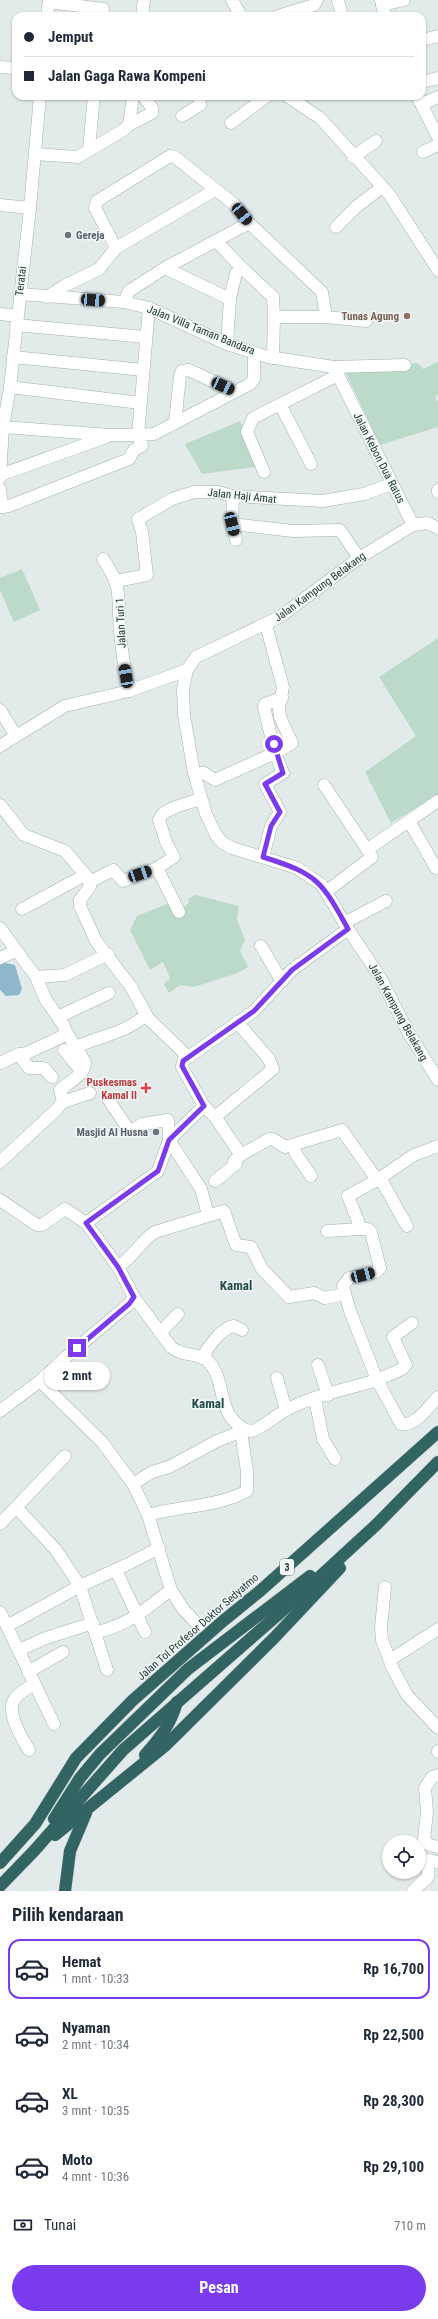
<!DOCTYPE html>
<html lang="id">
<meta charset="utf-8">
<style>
:root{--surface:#fff;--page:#f2f2f3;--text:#1f2937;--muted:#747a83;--line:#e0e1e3;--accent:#7c3aed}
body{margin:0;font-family:"Roboto Condensed",sans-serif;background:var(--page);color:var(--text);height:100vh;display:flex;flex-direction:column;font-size:15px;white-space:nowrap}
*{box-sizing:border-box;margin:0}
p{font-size:13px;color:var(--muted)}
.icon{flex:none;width:22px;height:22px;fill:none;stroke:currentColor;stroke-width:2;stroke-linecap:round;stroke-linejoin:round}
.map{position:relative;height:1891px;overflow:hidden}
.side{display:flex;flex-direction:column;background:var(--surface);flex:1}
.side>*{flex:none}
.guide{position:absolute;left:12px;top:12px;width:414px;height:88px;border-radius:12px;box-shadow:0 1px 3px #0004;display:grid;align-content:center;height:88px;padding:0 12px;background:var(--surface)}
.fabs{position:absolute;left:382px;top:1835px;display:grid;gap:8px}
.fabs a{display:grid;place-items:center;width:44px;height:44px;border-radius:50%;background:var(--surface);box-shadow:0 1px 3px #0004;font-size:20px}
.end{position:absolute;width:18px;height:18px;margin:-9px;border:5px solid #7c3aed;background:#fff;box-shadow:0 0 0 2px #fff}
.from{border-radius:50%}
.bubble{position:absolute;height:28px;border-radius:14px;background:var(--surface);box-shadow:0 1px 3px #0004;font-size:13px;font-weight:700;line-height:28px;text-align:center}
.car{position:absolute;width:12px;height:24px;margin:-12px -6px;border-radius:5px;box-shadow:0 0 3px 1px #0007;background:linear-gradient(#222 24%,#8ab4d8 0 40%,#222 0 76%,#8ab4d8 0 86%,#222 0)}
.guide b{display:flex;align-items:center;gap:14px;height:38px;font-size:15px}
.guide b+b{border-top:1px solid var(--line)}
.guide i{width:10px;height:10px;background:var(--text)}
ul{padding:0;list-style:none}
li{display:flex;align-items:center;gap:12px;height:60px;margin:0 8px 6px;padding:0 4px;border:2px solid transparent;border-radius:12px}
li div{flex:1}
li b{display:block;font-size:15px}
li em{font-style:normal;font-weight:700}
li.active{border-color:var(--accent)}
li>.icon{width:36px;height:36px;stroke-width:1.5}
h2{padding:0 12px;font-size:18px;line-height:48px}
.pay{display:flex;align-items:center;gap:10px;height:44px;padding:0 12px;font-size:15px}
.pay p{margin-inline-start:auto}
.primary-button{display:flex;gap:8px;margin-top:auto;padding:8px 12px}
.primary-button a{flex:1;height:46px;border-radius:24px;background:var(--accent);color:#fff;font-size:16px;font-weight:700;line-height:46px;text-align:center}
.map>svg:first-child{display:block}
.green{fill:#bcdaca}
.water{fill:#8eb7cc}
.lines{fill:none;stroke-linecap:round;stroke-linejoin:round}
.minor-casing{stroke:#a5b2b1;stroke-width:13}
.highway-casing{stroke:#c1c8c8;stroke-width:13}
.minor{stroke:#fff;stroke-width:12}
.highway{stroke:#326463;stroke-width:12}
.route{stroke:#7c3aed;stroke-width:5}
.worship-dot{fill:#6b7280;stroke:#f2f8f6;stroke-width:1.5}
.education-dot{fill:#8d6e63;stroke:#f2f8f6;stroke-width:1.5}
.health-dot{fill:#e0444e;stroke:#f2f8f6;stroke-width:1.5}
.labels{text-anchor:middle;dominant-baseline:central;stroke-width:3;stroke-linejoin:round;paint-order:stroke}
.shield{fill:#f2f8f6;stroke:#617372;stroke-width:1}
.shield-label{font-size:10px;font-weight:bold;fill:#233a39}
.worship-label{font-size:11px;font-weight:bold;fill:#5b616d;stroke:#f2f8f6;text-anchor:start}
.street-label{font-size:11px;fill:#233a39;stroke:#f2f8f6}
.education-label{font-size:11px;font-weight:bold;fill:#785e54;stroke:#f2f8f6;text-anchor:end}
.health-label{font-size:11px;font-weight:bold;fill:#be3a42;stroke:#f2f8f6;text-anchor:end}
.quarter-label{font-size:13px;font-weight:bold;fill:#214b49;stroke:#f2f8f6}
</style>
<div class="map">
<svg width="438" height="1891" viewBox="0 0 438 1891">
<rect width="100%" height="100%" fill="#e2ebe9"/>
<!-- green -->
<g class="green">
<polygon points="438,362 438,395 435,397 438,402 438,427 380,445 345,371 418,363 423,369"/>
<polygon points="240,421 261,466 202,474 185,444"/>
<polygon points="22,569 40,610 14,622 0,590 0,578"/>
<polygon points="438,638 438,795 391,823 365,772 416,736 379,677"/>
<polygon points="196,895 239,906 237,920 245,940 240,951 248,967 238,973 194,987 180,985 169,993 164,984 170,978 163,962 150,970 130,930 137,916 172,902 177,911 189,903 188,899"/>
</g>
<!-- water -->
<polygon class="water" points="5,963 15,965 22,989 19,995 6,996 0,990 0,965"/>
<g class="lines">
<defs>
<g id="minor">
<polyline points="232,0 241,16"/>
<polyline points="338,0 342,16"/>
<polyline points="381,0 385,16"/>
<polyline points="49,2 103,9"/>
<polyline points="382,5 404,0"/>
<polyline points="47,16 49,0"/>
<polyline points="142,16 144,0"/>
<polyline points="278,16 314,5 317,0"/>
<polyline points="422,40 438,36"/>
<polyline points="0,67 16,68"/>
<polyline points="422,82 438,78"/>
<polyline points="287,96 320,118 389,194 438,270"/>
<polyline points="417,96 438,137"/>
<polyline points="422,104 438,97"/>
<polyline points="182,116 200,105 199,96"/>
<polyline points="231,123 267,96"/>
<polyline points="129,125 133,96"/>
<polyline points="89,149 94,96"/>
<polyline points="423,152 438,145"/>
<polyline points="35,154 78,157 125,129 129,125 152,113 152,108 143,96"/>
<polyline points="353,157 376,141"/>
<polyline points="0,205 30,208"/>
<polyline points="336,227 356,207 382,187"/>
<polyline points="216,241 242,268"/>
<polyline points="165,268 230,299 236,273 242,268 273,297 274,317 326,317 322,292 249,223 235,205 175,157 170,156 97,201 95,208 116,248 215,190"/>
<polyline points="20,294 124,302 149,308 227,344 268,357 334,367 405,365"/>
<polyline points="47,297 64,286 99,269 116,248"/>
<polyline points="124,302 129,291 165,268 249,223"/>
<polyline points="0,314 17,316"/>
<polyline points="326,317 366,321"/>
<polyline points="16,325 145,337"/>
<polyline points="227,344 230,299"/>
<polyline points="13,357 143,370"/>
<polyline points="273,358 274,317"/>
<polyline points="334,367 413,525"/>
<polyline points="10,387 140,403"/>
<polyline points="281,406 311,464"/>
<polyline points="175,423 180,376 182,371 189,370 234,391"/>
<polyline points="3,427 110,435 138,435 149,308"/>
<polyline points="264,472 247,432 253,418 338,375"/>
<polyline points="0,475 106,437"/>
<polyline points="0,478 3,427 10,387 30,208 40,96"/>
<polyline points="0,489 2,504 3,507 9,506 129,459 134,450 142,446 138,435 154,434 250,384 254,379 254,353"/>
<polyline points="438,490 438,492"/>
<polyline points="233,496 232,524 236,540"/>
<polyline points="232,524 293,531 340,530 359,558"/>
<polyline points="438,528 427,523 413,525 359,558 281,616 196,657 187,670 183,689 184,715 194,773 206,814 216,835 222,842 232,848 297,868 322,885 348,929 380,977 408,1032 438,1080"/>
<path d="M103,559c21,30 14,40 17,74 2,19 5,39 9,58"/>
<polyline points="116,581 147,575 142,532 138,519 172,499 194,492 218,492 233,496 323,501 364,494 392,484"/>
<polyline points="0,710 16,736"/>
<polyline points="0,746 65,706 129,691 187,670"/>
<polyline points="194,773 204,773 215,780 275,753 292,743 280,717 279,708 283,687 266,625"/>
<polyline points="324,785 372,857 327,891"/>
<polyline points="0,805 24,835 65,851 88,878 90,887 80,900 80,906 96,941 131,987 148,1018 188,1057"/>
<polyline points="409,821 436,868"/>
<polyline points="368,849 438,801"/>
<polyline points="263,857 271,826 280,812 265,784 283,773 275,753 264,707 265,704 282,698"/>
<path d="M157,868l17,-11 -8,-15 -7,-22c3,-12 31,-17 42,-21"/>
<polyline points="89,882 113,870 123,881 157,868 179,912"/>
<polyline points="22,909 85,875"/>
<polyline points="344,923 386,901"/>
<polyline points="0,928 36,977 46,1000 64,1026 65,1033 61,1037 29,1052 19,1055 29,1068 44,1068 52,1077"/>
<path d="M348,929l-56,41 -38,41 -71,50 -1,6 22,39 -35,34 -11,31 -72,52 32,44 16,30 37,50c12,10 28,6 36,13 16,15 12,39 23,56 5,7 12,15 22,15 4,0 28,-18 36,-22 27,-14 60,-20 89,-29l24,44c14,3 28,-18 37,-27"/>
<polyline points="261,946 281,980"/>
<polyline points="0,958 15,951"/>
<polyline points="36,977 65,975 108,954"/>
<polyline points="58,1017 109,993"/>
<path d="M76,1047c26,-12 48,-13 70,-32"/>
<polyline points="64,1050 82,1072"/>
<polyline points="0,1063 19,1054"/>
<polyline points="108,1099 129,1130 135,1129 142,1124 168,1120 169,1140 201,1189 208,1215"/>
<polyline points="63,1102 90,1093"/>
<polyline points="204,1106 215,1117 241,1155 269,1139 273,1139 285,1147 342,1130 377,1180 414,1155 438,1146"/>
<polyline points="215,1117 273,1069 269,1059 237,1022"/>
<polyline points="293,1145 296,1154 311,1176"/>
<path d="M0,1162l56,-52 7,-9 -3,-11c8,-7 26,-16 25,-28l-20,-32"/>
<polyline points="380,1178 407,1226"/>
<polyline points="215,1181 236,1164 234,1161 241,1155"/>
<polyline points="0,1200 37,1225 42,1225 65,1209 86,1223"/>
<polyline points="361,1229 368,1229 371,1232 380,1268 376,1272 349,1278 343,1286 350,1311 377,1380 402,1369 406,1365 393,1337 412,1323"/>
<polyline points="327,1231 361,1229 348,1196 377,1180"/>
<path d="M118,1267c16,-11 23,-26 37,-35l69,-21 12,34 15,2 11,22 27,28 25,-4 11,5 20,-4"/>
<polyline points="160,1333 178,1314"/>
<path d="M202,1358c6,-11 19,-30 32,-32l8,4"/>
<polyline points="318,1365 328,1395"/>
<polyline points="277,1378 286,1410"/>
<polyline points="40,1381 102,1442 133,1484 152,1472 169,1467 217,1441 245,1430"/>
<polyline points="315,1399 323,1439 335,1459"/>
<polyline points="0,1411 40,1381 66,1357 129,1304 134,1297"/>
<polyline points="133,1484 148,1515 171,1590 183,1609 199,1626"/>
<polyline points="17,1508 56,1550 80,1586 107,1670"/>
<path d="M148,1515c32,-9 69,-8 99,-24v-20l-6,-39"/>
<polyline points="0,1524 65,1456"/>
<polyline points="116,1570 145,1632"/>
<polyline points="385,1587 381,1627 382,1640 393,1669 407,1695 438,1728"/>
<polyline points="0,1612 54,1724"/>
<polyline points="7,1626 80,1586 126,1565 159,1548"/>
<path d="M97,1632c32,-7 49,-24 74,-42"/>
<polyline points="19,1650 46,1638 93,1623"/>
<polyline points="390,1660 438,1629"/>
<polyline points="28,1672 63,1652"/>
<path d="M29,1750c-7,-12 -25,-39 -13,-53 5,-5 12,-9 18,-13"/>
<polyline points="438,1752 438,1751"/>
<polyline points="438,1775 432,1777 425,1788 427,1812 424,1839 429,1845 438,1847"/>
<polyline points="413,1891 428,1877 428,1860 438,1862"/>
</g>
<g id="highway">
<path d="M145,1755c15,-17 26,-31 32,-53"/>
<polyline points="54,1819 80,1778 100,1754 188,1669 310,1576"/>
<polyline points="55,1835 166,1745 274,1638 340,1568"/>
<polyline points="0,1863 35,1824 76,1758 133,1700 223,1621 260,1591 438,1432"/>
<polyline points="0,1886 34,1851 123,1750 289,1605 377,1524 438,1462"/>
<polyline points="65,1891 70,1851 86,1813"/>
</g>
</defs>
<!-- minor casing -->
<use href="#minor" class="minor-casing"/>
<!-- highway casing -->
<use href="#highway" class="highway-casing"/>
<!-- minor -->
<use href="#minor" class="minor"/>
<!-- highway -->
<use href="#highway" class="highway"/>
</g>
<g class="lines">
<!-- route -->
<path class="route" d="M77,1348l52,-44 5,-7 -16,-30 -32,-44 72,-52 11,-31 35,-34 -22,-40 1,-5 71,-50 38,-41 56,-41c-27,-49 -31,-55 -85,-72l8,-31 9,-14 -15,-28 18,-11 -9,-29"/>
</g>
<!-- markers -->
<g class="worship-dot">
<circle cx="68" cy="235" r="4"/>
<circle cx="156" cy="1132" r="4"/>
</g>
<circle class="education-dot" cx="407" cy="316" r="4"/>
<path class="health-dot" d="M144 1082h4v4h4v4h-4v4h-4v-4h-4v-4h4z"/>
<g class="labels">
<!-- shield labels -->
<rect class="shield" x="280" y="1559" width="14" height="16" rx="3"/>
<g class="shield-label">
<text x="287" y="1567">3</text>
</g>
<!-- worship labels -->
<g class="worship-label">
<text x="76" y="235">Gereja</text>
<text x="148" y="1132" text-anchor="end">Masjid Al Husna</text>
</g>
<!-- street labels -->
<g class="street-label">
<text transform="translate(21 281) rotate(-83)">Teratai</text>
<text transform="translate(201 330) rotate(22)">Jalan Villa Taman Bandara</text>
<text transform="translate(379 458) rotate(63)">Jalan Kebon Dua Ratus</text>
<text transform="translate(242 496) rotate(6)">Jalan Haji Amat</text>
<text transform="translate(320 587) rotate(-36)">Jalan Kampung Belakang</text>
<text transform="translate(121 623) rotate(-93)">Jalan Turi 1</text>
<text transform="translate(398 1012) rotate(61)">Jalan Kampung Belakang</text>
<text transform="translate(198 1627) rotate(-41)">Jalan Tol Profesor Doktor Sedyatmo</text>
</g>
<!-- education labels -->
<g class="education-label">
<text x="399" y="316">Tunas Agung</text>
</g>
<!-- health labels -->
<g class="health-label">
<text x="137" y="1082">Puskesmas<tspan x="137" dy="13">Kamal II</tspan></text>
</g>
<!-- quarter labels -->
<g class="quarter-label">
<text x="236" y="1285">Kamal</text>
<text x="208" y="1403">Kamal</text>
</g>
</g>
</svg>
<div class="fabs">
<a><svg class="icon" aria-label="locate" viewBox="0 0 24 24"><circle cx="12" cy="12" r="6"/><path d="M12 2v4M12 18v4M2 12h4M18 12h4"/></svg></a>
</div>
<i class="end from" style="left:274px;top:744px"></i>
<i class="end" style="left:77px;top:1348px"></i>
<div class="bubble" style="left:44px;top:1362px;width:66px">2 mnt</div>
<i class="car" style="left:242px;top:214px;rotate:141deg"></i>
<i class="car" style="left:93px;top:300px;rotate:94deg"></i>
<i class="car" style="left:223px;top:386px;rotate:115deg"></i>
<i class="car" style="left:232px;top:524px;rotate:166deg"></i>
<i class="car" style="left:126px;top:676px;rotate:350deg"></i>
<i class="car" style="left:140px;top:874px;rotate:71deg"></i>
<i class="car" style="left:363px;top:1275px;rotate:76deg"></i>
<div class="guide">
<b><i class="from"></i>Jemput</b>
<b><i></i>Jalan Gaga Rawa Kompeni</b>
</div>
</div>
<section class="side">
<h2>Pilih kendaraan</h2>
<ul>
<li class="active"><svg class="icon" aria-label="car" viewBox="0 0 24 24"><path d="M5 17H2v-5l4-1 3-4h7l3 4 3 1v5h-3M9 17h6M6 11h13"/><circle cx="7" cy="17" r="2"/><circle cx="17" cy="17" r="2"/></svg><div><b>Hemat</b><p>1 mnt · 10:33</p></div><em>Rp 16,700</em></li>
<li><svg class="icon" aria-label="car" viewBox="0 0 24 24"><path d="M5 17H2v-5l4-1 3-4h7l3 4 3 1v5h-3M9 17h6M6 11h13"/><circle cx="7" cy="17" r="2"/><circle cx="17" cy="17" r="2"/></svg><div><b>Nyaman</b><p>2 mnt · 10:34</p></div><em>Rp 22,500</em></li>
<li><svg class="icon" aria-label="car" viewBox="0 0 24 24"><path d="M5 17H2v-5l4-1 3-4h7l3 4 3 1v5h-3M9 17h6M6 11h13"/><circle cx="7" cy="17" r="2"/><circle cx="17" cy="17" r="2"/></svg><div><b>XL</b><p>3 mnt · 10:35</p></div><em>Rp 28,300</em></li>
<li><svg class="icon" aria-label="car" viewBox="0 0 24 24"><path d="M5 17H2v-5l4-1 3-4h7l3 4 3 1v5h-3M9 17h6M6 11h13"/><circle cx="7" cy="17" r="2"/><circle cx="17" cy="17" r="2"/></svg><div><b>Moto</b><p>4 mnt · 10:36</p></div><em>Rp 29,100</em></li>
</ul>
<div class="pay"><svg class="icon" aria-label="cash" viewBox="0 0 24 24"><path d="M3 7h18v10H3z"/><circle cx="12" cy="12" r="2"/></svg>Tunai<p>710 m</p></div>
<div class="primary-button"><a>Pesan</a></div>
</section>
